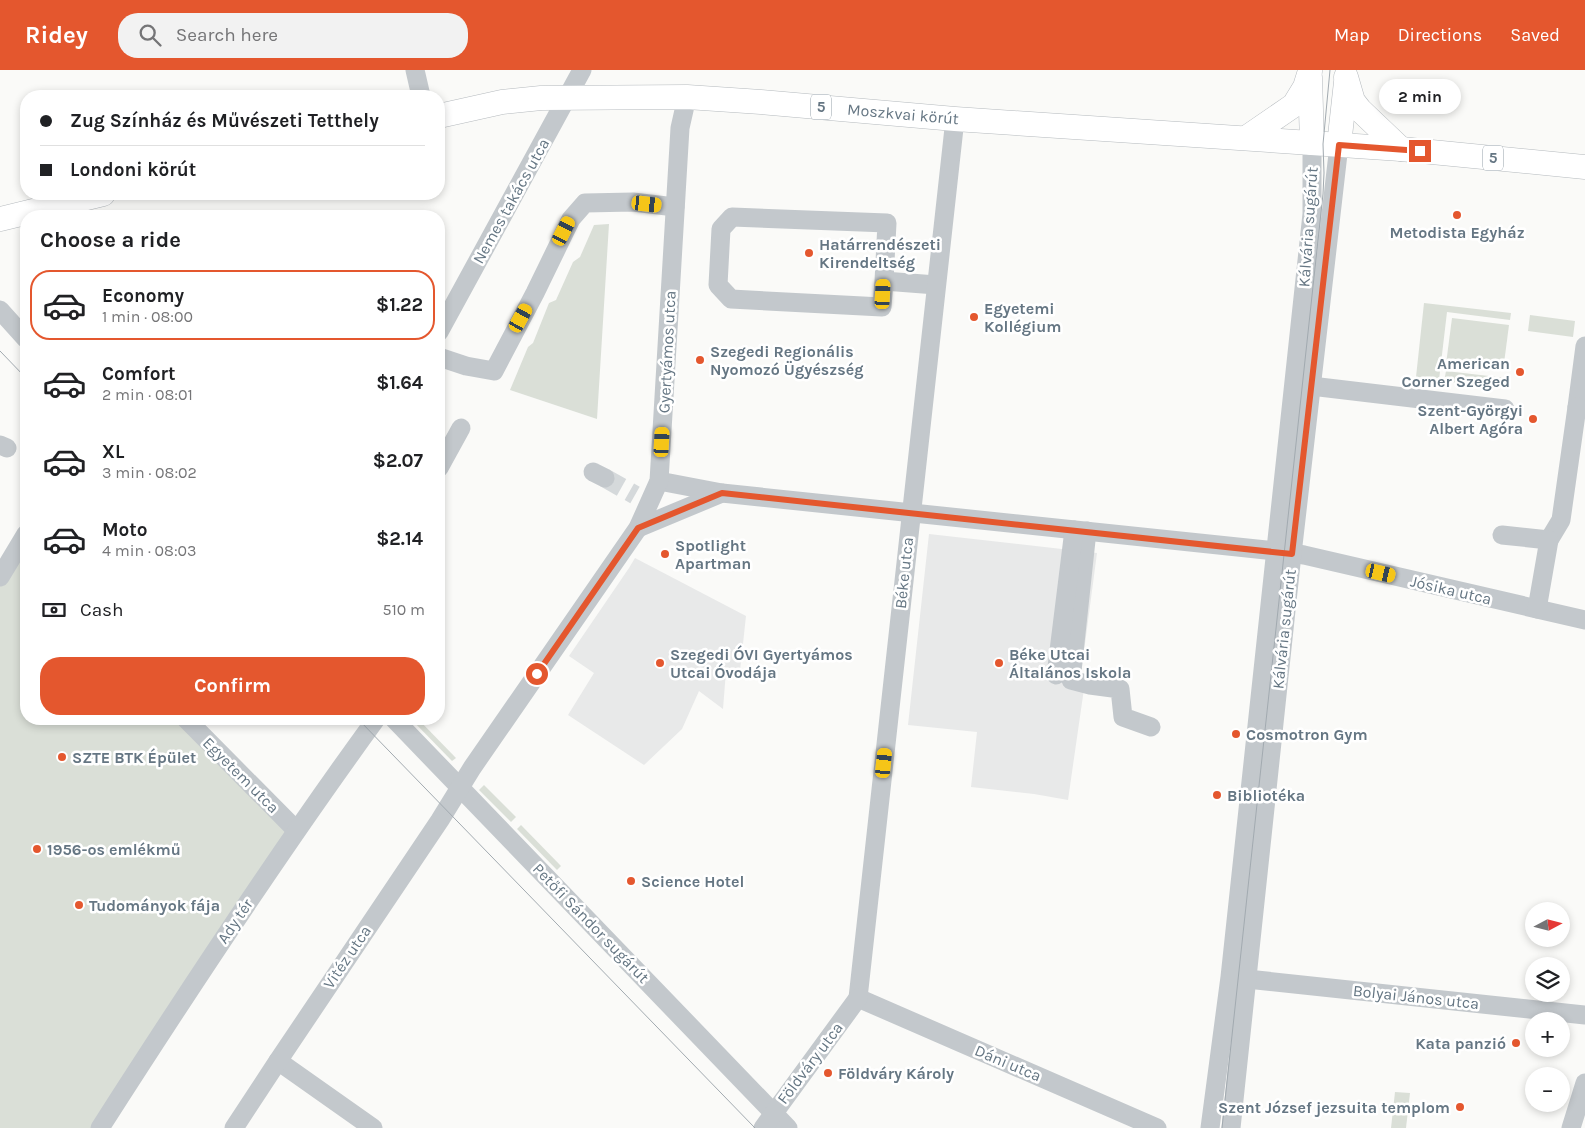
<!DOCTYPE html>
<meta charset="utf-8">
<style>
:root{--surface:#fff;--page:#f2f2f2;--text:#202124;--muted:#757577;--line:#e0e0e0;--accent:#e4572e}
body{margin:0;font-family:Karla,sans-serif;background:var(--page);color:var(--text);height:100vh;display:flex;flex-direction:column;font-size:19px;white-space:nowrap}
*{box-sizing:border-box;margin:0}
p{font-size:16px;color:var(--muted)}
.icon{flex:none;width:28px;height:28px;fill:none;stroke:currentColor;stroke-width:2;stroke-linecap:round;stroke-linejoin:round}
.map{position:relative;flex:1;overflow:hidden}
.panel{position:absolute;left:20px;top:140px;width:425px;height:515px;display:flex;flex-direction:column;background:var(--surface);border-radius:20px;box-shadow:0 2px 8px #0003}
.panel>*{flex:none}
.guide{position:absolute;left:20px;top:20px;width:425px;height:110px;border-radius:20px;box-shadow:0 2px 8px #0003;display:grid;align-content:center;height:110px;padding:0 20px;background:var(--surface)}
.needle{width:32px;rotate:83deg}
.fabs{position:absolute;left:1525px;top:832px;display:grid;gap:10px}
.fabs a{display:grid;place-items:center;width:45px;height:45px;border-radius:50%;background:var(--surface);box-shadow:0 2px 8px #0003;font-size:25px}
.end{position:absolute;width:22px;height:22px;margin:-11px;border:6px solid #e4572e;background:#fff;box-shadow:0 0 0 2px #fff}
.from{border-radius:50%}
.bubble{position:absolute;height:35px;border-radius:18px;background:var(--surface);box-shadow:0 2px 8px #0003;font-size:16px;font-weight:700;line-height:35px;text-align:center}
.car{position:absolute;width:15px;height:30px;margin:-15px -8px;border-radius:6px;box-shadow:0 0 4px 1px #0007;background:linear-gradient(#f5c518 24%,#345 0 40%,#f5c518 0 76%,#345 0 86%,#f5c518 0)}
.guide b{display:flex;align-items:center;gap:18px;height:48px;font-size:19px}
.guide b+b{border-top:1px solid var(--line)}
.guide i{width:12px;height:12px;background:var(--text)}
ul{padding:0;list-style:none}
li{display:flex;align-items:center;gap:15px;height:70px;margin:0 10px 8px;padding:0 10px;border:2px solid transparent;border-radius:20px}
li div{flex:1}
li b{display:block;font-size:19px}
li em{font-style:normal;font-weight:700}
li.selected{border-color:var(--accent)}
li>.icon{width:45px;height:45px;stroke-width:1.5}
h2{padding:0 20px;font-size:22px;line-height:60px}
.pay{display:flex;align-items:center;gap:12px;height:55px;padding:0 20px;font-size:19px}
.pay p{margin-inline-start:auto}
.cta{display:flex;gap:10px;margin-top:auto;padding:10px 20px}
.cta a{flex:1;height:58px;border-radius:20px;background:var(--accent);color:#fff;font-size:20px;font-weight:700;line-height:58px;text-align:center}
header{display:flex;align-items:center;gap:30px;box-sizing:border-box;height:70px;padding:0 25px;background:var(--accent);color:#fff}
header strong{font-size:24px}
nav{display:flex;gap:28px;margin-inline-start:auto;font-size:18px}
.search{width:350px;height:45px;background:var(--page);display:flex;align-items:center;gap:12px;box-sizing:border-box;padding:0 18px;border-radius:20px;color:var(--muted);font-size:19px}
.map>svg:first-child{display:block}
.built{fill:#e8e9e9}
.green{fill:#dadfd7}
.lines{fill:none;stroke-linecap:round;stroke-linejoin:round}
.minor-tunnel{stroke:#d5d9db;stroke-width:19;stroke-dasharray:19 9;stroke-linecap:butt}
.major-casing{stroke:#b5babe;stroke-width:25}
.minor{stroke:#c3c8cc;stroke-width:19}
.major{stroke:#fff;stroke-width:24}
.tram{stroke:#a2aab0;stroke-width:1}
.route{stroke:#e4572e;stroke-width:6}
.poi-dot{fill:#e4572e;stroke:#fff;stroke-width:2}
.labels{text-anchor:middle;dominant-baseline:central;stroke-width:5;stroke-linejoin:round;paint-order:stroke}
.shield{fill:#fff;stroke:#939fa8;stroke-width:1}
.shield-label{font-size:15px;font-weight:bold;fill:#657683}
.street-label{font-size:16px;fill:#657683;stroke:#fff}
.poi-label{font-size:16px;font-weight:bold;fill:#657683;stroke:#fff;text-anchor:start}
</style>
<header>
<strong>Ridey</strong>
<div class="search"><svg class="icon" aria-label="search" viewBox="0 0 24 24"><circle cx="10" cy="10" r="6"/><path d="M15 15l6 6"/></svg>Search here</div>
<nav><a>Map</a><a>Directions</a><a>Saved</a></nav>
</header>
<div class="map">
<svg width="1585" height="1058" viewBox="0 0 1585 1058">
<rect width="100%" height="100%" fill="#fafaf8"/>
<!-- built -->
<g class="built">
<polygon points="929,464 1097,483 1081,604 1086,605 1068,730 1034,724 971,717 977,662 908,655"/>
<polygon points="635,488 746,546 740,601 726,601 723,639 699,621 682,659 644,695 568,645 594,603 569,586 629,498"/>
</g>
<!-- green -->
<g class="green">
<polygon points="609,154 597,349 510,320 528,277 533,273 549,233 556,230 573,192 580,187 594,155"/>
<polygon points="1424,233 1511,243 1510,250 1447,242 1439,310 1416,307"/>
<polygon points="1530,245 1575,251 1573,267 1528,261"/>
<polygon points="1452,248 1509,255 1503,301 1446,294"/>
<polygon points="1446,301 1506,308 1506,310 1494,309 1488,315 1444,312"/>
<polygon points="16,480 26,490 26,649 185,649 296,760 101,1058 0,1058 0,507"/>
<polygon points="411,649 418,649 456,688 452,691"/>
<polygon points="484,715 516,747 511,752 479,720"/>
<polygon points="521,755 561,796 557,800 517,759"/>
<polygon points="1395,1022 1410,1023 1406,1058 1391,1058"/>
</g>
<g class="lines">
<!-- minor-tunnel -->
<polyline class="minor-tunnel" points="605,408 635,425"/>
<defs>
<g id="major">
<polyline points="1310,7 1312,73"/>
<polyline points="1346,7 1353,31 1360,40 1401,79"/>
<polyline points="439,46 502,32 541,28 687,27 761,32 955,49 1401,79 1585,97"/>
<polyline points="1246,68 1294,35 1305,17 1310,1"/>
<polyline points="1339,75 1346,12"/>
<polyline points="0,149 103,124"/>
</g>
</defs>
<!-- major casing -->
<use href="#major" class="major-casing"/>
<!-- minor -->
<g class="minor">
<polyline points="415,0 421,26"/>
<polyline points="884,211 882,237 731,229 718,215 721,159 732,147 887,153 884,211 936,215"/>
<polyline points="0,240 26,269"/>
<polyline points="439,262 582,0"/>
<polyline points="1585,276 1577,337 1585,339"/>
<polyline points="439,287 466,296 494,301 535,223 571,149 585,133 633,132 675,137"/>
<polyline points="1311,316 1505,339"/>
<polyline points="0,375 7,378"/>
<polyline points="439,398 461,358"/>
<polyline points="593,402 605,408"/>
<polyline points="659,411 722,423 1285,482 1304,485 1585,550"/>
<polyline points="638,458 722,423"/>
<polyline points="1087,461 1071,610 1090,615 1120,619 1123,647 1151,657"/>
<polyline points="1502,465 1549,470 1561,450 1577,337"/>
<polyline points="0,507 26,464"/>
<polyline points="1537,539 1549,470"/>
<polyline points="1056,605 1074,460"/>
<polyline points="186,649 296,760"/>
<polyline points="394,649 788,1058"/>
<polyline points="1247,909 1585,945"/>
<polyline points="858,928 955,49"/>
<polyline points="858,928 1157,1058"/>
<polyline points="278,991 373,1058"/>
<path d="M100,1058c89,-139 179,-276 276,-409"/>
<polyline points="234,1058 278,991 440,750 472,698 638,458 659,411 680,58 687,27"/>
<polyline points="763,1058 858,928"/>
<polyline points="1210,1058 1230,907 1312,144 1312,73"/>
<polyline points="1231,1058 1292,484 1339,75"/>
<polyline points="1571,1058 1585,1013"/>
</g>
<!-- major -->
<use href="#major" class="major"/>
<!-- tram -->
<g class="tram">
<polyline points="0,281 26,308"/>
<polyline points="358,649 755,1058"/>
<polyline points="1222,1058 1323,124 1324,103 1323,74 1330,0"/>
</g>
</g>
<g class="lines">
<!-- route -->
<polyline class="route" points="537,604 638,458 722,423 1292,484 1339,75 1420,81"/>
</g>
<!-- markers -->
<g class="poi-dot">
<circle cx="1457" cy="145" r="5"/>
<circle cx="809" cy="183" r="5"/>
<circle cx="974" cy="247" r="5"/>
<circle cx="700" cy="290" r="5"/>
<circle cx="1520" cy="302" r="5"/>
<circle cx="1533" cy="349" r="5"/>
<circle cx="665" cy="484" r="5"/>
<circle cx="660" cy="593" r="5"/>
<circle cx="999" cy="593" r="5"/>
<circle cx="1236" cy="664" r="5"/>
<circle cx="62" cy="687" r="5"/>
<circle cx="1217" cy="725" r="5"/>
<circle cx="37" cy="779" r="5"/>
<circle cx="631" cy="811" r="5"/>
<circle cx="79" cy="835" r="5"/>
<circle cx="1516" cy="973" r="5"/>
<circle cx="828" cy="1003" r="5"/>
<circle cx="1460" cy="1037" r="5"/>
</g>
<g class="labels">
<!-- shield labels -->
<g class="shield">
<rect x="811" y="24.5" width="20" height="25" rx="4"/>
<rect x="1483" y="75.5" width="20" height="25" rx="4"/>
</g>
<g class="shield-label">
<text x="821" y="37">5</text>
<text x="1493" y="88">5</text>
</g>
<!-- street labels -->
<g class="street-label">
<text transform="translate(903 44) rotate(5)">Moszkvai körút</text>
<text transform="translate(511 131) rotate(-61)">Nemes takács utca</text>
<text transform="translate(1308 157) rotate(-86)">Kálvária sugárút</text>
<text transform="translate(667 282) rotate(-87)">Gyertyámos utca</text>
<text transform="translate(904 503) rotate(-84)">Béke utca</text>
<text transform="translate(1451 520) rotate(13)">Jósika utca</text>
<text transform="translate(1284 559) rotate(-84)">Kálvária sugárút</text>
<text transform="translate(241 705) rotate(45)">Egyetem utca</text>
<text transform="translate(235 851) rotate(-56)">Ady tér</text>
<text transform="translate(591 853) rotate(46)">Petőfi Sándor sugárút</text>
<text transform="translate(347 887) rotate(-56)">Vitéz utca</text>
<text transform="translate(1416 927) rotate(6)">Bolyai János utca</text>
<text transform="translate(810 993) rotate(-53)">Földváry utca</text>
<text transform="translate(1008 993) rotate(23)">Dáni utca</text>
</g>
<!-- poi labels -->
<g class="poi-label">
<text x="1457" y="162" text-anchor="middle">Metodista Egyház</text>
<text x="819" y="174">Határrendészeti<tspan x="819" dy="18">Kirendeltség</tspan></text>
<text x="984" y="238">Egyetemi<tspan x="984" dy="18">Kollégium</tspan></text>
<text x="710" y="281">Szegedi Regionális<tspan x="710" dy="18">Nyomozó Ügyészség</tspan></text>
<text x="1510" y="293" text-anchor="end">American<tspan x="1510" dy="18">Corner Szeged</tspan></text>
<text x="1523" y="340" text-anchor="end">Szent-Györgyi<tspan x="1523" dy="18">Albert Agóra</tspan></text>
<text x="675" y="475">Spotlight<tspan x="675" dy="18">Apartman</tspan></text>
<text x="670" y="584">Szegedi ÓVI Gyertyámos<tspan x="670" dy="18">Utcai Óvodája</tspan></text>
<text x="1009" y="584">Béke Utcai<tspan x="1009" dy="18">Általános Iskola</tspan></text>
<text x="1246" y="664">Cosmotron Gym</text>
<text x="72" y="687">SZTE BTK Épület</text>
<text x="1227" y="725">Bibliotéka</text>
<text x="47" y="779">1956-os emlékmű</text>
<text x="641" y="811">Science Hotel</text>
<text x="89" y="835">Tudományok fája</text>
<text x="1506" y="973" text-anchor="end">Kata panzió</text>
<text x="838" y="1003">Földváry Károly</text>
<text x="1450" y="1037" text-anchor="end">Szent József jezsuita templom</text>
</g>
</g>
</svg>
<div class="fabs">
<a><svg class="needle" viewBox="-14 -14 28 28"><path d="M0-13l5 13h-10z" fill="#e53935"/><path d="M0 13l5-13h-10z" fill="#757577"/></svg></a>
<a><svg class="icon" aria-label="layers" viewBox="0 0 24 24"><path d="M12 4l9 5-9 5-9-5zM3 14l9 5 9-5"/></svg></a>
<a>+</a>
<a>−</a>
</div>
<i class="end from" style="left:537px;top:604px"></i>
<i class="end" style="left:1420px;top:81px"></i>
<div class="bubble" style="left:1379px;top:9px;width:82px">2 min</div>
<i class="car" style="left:647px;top:134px;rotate:96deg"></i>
<i class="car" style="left:564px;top:161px;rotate:27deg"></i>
<i class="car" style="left:883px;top:224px;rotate:3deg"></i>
<i class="car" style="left:521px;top:248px;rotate:29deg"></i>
<i class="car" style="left:662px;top:372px;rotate:3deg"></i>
<i class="car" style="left:1381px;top:503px;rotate:103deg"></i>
<i class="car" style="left:884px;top:693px;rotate:6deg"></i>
<div class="guide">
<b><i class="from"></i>Zug Színház és Művészeti Tetthely</b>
<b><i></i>Londoni körút</b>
</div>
<section class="panel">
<h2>Choose a ride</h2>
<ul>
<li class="selected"><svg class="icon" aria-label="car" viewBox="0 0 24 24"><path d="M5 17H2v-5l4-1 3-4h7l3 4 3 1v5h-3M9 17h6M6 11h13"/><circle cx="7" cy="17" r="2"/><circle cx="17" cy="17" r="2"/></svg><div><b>Economy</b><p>1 min · 08:00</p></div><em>$1.22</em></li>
<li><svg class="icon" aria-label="car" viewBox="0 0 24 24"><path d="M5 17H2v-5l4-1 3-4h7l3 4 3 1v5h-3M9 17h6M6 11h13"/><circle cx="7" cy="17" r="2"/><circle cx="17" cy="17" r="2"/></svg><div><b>Comfort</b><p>2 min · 08:01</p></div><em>$1.64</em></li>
<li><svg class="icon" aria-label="car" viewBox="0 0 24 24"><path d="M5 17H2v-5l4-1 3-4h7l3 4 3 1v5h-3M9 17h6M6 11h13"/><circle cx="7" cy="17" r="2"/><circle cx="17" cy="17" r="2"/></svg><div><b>XL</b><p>3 min · 08:02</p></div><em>$2.07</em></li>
<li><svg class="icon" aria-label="car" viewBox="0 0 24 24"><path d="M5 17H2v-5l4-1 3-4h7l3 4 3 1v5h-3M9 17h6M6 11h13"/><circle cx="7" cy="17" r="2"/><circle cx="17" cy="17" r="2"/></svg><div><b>Moto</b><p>4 min · 08:03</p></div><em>$2.14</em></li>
</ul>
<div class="pay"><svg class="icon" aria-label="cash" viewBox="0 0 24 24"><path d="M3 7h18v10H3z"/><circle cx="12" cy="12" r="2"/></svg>Cash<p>510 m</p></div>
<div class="cta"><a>Confirm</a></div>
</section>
</div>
